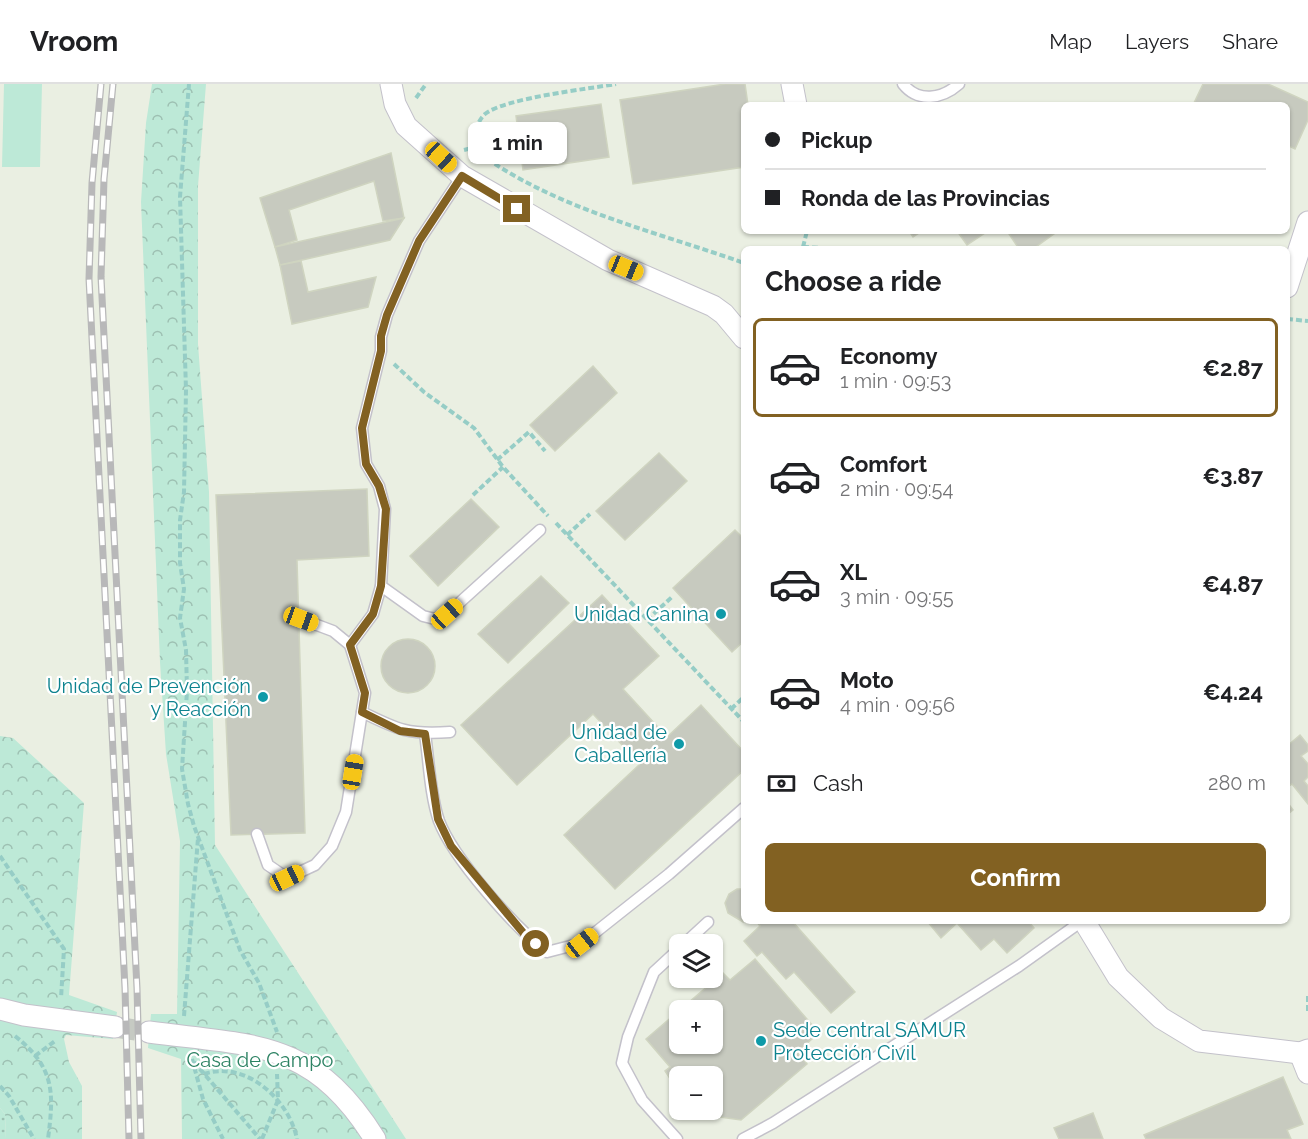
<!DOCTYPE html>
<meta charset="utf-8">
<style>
:root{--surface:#fff;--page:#f2f2f2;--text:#202124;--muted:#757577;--line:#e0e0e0;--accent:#826122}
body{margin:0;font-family:Raleway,sans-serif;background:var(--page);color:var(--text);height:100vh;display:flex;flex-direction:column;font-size:22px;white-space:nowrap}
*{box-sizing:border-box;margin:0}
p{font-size:20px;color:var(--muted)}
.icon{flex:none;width:33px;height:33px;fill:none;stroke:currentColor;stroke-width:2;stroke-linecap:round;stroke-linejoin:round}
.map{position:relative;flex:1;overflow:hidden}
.details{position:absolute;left:741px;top:162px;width:549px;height:678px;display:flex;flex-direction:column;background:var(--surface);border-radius:9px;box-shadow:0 2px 4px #0004}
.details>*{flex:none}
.banner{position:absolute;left:741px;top:18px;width:549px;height:132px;border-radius:9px;box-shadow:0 2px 4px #0004;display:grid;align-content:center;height:132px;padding:0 24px;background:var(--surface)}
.fabs{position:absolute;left:669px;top:850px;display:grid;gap:12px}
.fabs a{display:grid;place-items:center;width:54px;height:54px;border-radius:9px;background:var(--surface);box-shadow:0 2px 4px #0004;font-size:30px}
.end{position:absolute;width:27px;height:27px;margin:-14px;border:8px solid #826122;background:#fff;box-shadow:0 0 0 3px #fff}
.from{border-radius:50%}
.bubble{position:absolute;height:42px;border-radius:9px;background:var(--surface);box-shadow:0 2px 4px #0004;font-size:20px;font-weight:700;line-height:42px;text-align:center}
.car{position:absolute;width:18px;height:36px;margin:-18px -9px;border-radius:8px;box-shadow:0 0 4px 2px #0007;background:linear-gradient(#f5c518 24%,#345 0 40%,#f5c518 0 76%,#345 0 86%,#f5c518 0)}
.banner b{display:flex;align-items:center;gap:21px;height:57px;font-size:22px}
.banner b+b{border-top:2px solid var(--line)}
.banner i{width:15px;height:15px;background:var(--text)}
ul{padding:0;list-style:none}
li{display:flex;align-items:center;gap:18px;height:99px;margin:0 12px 9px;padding:0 12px;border:3px solid transparent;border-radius:9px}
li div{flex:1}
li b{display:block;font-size:22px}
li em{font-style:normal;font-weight:700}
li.on{border-color:var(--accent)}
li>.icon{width:54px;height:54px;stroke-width:1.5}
h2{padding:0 24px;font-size:27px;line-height:72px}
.pay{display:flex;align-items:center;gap:15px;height:66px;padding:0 24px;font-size:22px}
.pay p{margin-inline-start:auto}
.action{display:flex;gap:12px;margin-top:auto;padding:12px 24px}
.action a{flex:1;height:69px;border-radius:9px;background:var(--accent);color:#fff;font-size:24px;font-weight:700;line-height:69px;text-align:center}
header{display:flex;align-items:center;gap:36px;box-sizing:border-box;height:84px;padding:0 30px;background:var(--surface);border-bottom:2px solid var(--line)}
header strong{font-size:28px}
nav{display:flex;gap:33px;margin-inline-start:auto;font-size:21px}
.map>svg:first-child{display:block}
.green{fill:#bde9d7}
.forest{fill:url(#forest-crowns)}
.park{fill:url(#park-dots)}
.building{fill:#c7cabf;stroke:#cfd4c0;stroke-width:1.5;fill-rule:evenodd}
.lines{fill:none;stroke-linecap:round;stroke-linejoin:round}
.minor-tunnel{stroke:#c6cac3;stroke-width:21;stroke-dasharray:21 10;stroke-linecap:butt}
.service-casing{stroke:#c3c1ca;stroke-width:13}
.minor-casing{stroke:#c3c1ca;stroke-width:23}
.path{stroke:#96cdc6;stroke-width:4;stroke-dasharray:6 3;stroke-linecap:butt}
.service{stroke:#fff;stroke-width:10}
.minor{stroke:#fff;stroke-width:21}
.rail-casing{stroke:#b8b8b9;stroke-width:7}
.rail{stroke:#fff;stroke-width:4.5;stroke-dasharray:14;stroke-linecap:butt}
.route{stroke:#826122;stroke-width:8}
.culture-dot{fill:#0f9aa8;stroke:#fff;stroke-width:2}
.labels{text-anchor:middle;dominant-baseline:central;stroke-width:4.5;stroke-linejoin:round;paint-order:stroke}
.culture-label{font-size:20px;fill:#0d838f;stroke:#fff;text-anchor:end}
.park-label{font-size:20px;fill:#2c8263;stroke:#fff}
</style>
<header>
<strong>Vroom</strong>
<nav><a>Map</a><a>Layers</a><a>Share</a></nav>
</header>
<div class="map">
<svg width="1308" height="1055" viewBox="0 0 1308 1055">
<defs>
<pattern id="forest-crowns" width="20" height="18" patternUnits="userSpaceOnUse" patternTransform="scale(1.5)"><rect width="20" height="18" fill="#bde9d7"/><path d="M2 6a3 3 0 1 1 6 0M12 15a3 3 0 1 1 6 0" fill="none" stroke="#9dc0b2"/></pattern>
<pattern id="park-dots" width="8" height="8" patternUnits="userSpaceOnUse" patternTransform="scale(1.5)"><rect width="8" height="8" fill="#bde9d7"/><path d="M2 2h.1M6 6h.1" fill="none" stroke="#9dc0b2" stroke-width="1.8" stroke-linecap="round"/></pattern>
</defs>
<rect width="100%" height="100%" fill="#eaefe2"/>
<!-- green -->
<polygon class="green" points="4,0 42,0 40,83 2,83"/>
<!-- forest -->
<g class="forest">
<polygon points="152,0 206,0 198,102 198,260 209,408 215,761 406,1055 182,1055 181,975 148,964 151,930 177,930 180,757 166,670 160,578 141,118 146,39"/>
<polygon points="0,652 13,654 84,719 69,911 117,928 113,955 66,951 64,955 69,978 82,1002 82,1055 6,1055 5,1030 0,1024"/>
</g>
<!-- park -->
<polygon class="park" points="0,1024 5,1030 6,1055 0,1055"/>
<!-- building -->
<g class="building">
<polygon points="725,0 745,0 748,21 744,21 744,83 633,100 620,16"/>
<polygon points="1203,0 1268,0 1308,18 1308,36 1295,65 1287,61 1287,21 1193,21"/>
<polygon points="601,20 609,73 523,86 516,32"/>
<polygon points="391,69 404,134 383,137 374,97 289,126 297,156 275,163 260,114"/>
<polygon points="404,134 390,156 280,181 275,163"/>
<polygon points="909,147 922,147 913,153"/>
<polygon points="957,147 988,147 967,161"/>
<polygon points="1007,147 1058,147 1033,165 1019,165"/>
<polygon points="301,177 308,208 376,193 368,223 292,240 280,181"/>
<polygon points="593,282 617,309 555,367 530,341"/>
<polygon points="659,369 687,397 625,456 596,427"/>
<polygon points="367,405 369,472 297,476 305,749 231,751 216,411"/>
<polygon points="471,415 499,443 438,502 410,472"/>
<polygon points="735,446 744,455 744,557 732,568 673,504"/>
<polygon points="541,492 569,519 508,579 478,550"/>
<polygon points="602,511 659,572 623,605 667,653 701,621 744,668 744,686 615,805 564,751 640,680 593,630 517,701 461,641"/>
<circle cx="408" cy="582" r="27"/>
<polygon points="1300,651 1308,661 1308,667 1301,672 1308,680 1308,693 1304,697 1308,702 1308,720 1292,700 1287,703 1287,662"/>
<polygon points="1287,718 1293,726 1287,731"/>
<polygon points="737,805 744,805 743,838 728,829 725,819 729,810"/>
<polygon points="756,837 792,837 855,908 831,929 794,888 786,895 762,868 757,872 744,857 760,842"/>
<polygon points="927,837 1028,837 1034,844 1007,869 994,855 981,866 957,839 941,854"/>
<path d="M755,875l64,74 -22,19 10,12 -66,56 -21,-3 -8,-9v-31h-32v17l-15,-23 5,-4 -24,-28 77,-66 7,7zM680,927h32v33h-32z"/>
<polygon points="1283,993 1303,1040 1287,1046 1291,1055 1146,1055 1144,1051"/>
<polygon points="1093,1029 1103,1055 1059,1055 1054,1044"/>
</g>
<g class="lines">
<!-- minor-tunnel -->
<polyline class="minor-tunnel" points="115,943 149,948"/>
<defs>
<g id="service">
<path d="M903,0c15,19 39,15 56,0"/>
<polyline points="381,502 423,532 435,535 447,530 540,446"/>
<polyline points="350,561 373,530 381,502 385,425 379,402 366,380 362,344 381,267 381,253 387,231 419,157 462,92"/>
<path d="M362,628c36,18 47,23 88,20"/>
<path d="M425,650c4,27 5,61 14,87 14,37 76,107 108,131l35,-9 87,-69 75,-66"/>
<polyline points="257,750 268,781 287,794 315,781 332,762 346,728 365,609 350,561 333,547 301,535"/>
<polyline points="683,861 708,838"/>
<polyline points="677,1055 642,1016 622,979 628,953 654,888 680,864"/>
<polyline points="743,1055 773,1039 1019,882 1082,837"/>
</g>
<g id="minor">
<polyline points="391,0 395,20 406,42 462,92 608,176 713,222 724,230 744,254"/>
<polyline points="792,0 796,21"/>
<polyline points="1287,203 1308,138"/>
<polyline points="1084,837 1118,893 1161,934 1199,957 1300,969 1308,966"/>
<polyline points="0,925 24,931 115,943"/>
<path d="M149,948c106,14 163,7 226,107"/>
<polyline points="1300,969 1308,989"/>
</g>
</defs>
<!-- service casing -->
<use href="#service" class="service-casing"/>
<!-- minor casing -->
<use href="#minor" class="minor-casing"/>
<!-- path -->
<g class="path">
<polyline points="189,0 180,113 186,306 184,408 180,436 180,479 184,505 180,534 186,566 187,607 182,685 188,720 194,742 240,866 259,899 277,948"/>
<polyline points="416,14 426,0"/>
<path d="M472,64c2,-11 4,-26 13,-34 20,-16 103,-25 131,-30"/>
<path d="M464,66l8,-2c79,60 179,82 272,115"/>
<polyline points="803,163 839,165"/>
<polyline points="803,163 807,147"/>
<polyline points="1287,235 1308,237"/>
<polyline points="394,280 424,308 474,344 503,383 548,432"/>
<polyline points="497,376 529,348 545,367"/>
<polyline points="473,411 503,383"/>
<polyline points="556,439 744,638"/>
<polyline points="567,451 590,430"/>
<polyline points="647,536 673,512"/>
<polyline points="731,625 744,613"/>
<polyline points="0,772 64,865 61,914"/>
<polyline points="1308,912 1308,929"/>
<polyline points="184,932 198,754"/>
<path d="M15,952c40,32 39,56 33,103"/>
<polyline points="35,972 55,957"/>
<polyline points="192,975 203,1015 223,1055"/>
<polyline points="194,978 260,1055"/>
<path d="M204,990c41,-14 85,25 93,65"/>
<polyline points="0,1002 9,1012 34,1055"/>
<polyline points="262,1055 278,1016 277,990"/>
</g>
<!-- service -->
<use href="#service" class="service"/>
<!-- minor -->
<use href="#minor" class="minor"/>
<defs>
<g id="rail">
<polyline points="101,0 92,99 89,195 125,904 129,1055"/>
<polyline points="113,0 104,95 101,193 137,904 141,1055"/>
</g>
</defs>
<!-- rail casing -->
<use href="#rail" class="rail-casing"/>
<!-- rail -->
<use href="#rail" class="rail"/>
</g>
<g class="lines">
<!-- route -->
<polyline class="route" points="517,125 462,92 419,157 387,231 381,252 381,267 362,344 366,380 379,402 386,425 381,502 373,530 350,561 365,609 362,628 400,647 425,650 438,735 451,762 525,851 536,860"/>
</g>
<!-- markers -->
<g class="culture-dot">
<circle cx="721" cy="530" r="6"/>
<circle cx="263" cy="613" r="6"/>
<circle cx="679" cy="660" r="6"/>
<circle cx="761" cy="957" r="6"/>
</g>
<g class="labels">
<!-- culture labels -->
<g class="culture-label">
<text x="709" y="530">Unidad Canina</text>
<text x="251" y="602">Unidad de Prevención<tspan x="251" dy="23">y Reacción</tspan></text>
<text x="667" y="648">Unidad de<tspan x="667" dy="23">Caballería</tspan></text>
<text x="773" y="946" text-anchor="start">Sede central SAMUR<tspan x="773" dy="23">Protección Civil</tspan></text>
</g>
<!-- park labels -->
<g class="park-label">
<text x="260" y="976">Casa de Campo</text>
</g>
</g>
</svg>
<div class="fabs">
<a><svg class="icon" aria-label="layers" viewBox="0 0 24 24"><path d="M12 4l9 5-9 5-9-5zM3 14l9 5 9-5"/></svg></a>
<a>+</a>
<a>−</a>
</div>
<i class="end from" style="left:536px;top:860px"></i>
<i class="end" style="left:517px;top:125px"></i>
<div class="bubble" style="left:468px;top:38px;width:99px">1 min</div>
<i class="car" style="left:441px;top:73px;rotate:133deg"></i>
<i class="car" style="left:626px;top:184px;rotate:112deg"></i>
<i class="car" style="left:447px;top:530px;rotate:48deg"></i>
<i class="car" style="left:301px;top:535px;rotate:110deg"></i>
<i class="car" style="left:353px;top:688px;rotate:9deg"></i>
<i class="car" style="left:287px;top:794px;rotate:65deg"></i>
<i class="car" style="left:582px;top:859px;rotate:52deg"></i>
<div class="banner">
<b><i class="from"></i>Pickup</b>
<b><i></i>Ronda de las Provincias</b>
</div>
<section class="details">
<h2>Choose a ride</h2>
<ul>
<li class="on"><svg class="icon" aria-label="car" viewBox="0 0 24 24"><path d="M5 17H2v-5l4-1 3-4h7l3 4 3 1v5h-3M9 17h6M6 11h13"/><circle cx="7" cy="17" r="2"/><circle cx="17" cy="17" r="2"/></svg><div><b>Economy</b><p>1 min · 09:53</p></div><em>€2.87</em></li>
<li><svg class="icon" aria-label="car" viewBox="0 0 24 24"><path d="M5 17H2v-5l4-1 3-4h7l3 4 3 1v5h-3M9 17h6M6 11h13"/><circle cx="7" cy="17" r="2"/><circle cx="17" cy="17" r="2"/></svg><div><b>Comfort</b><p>2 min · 09:54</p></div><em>€3.87</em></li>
<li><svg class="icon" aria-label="car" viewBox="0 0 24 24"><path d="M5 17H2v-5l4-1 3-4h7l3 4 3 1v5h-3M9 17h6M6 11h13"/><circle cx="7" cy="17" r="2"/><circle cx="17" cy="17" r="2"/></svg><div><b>XL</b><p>3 min · 09:55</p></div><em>€4.87</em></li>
<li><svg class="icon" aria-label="car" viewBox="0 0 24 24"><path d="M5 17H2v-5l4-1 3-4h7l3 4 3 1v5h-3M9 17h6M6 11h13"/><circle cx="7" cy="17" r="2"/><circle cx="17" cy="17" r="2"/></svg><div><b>Moto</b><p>4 min · 09:56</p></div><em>€4.24</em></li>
</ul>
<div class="pay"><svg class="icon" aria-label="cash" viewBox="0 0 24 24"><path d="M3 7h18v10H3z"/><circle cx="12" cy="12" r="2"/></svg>Cash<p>280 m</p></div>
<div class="action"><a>Confirm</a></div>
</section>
</div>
